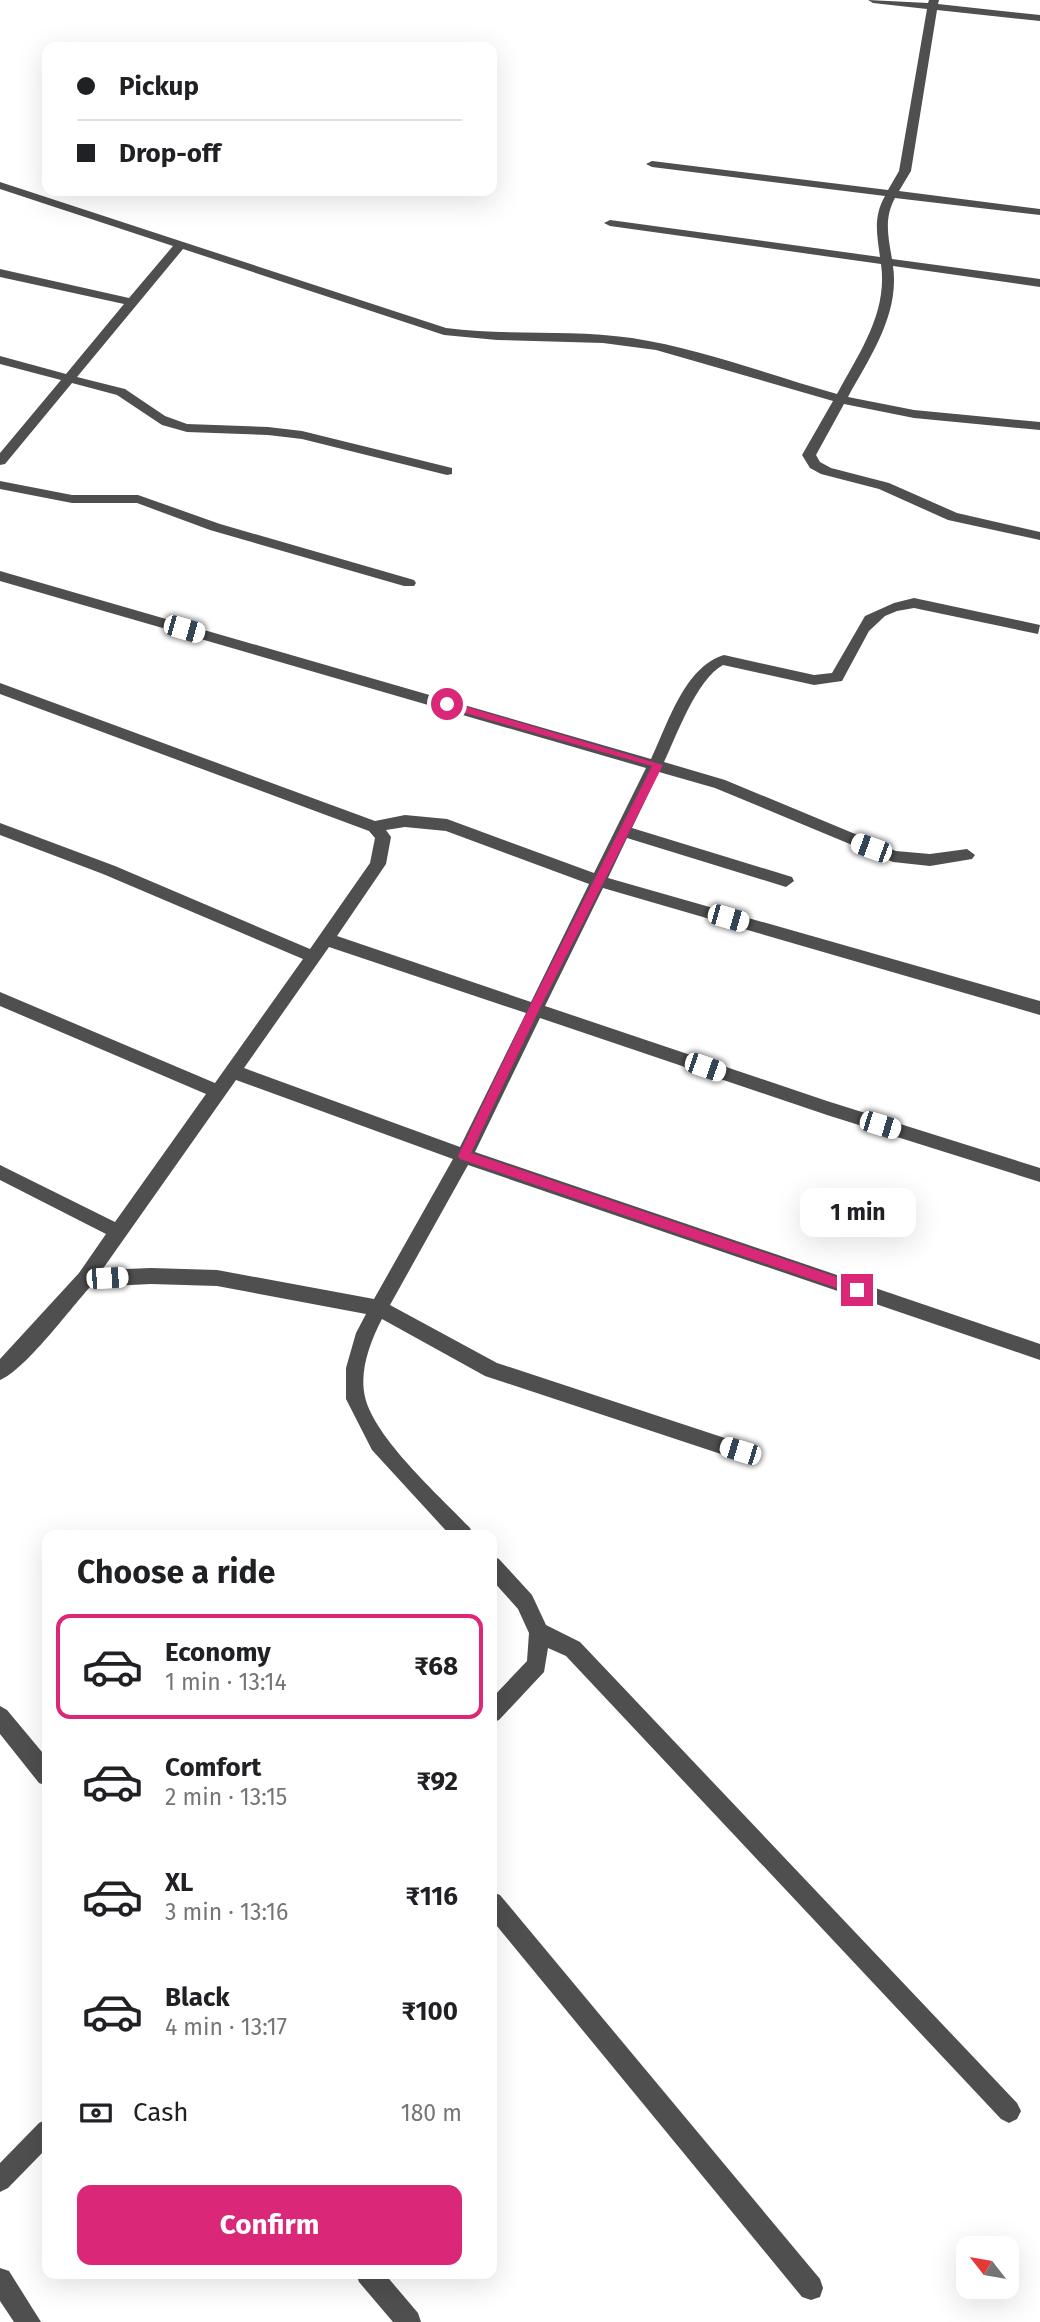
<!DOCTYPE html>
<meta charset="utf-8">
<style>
:root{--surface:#fff;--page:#f2f2f2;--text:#202124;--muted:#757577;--line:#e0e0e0;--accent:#db2777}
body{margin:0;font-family:"Fira Sans",sans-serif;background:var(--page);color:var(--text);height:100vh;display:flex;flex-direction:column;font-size:26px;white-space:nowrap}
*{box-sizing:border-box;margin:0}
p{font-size:23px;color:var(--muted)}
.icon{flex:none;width:38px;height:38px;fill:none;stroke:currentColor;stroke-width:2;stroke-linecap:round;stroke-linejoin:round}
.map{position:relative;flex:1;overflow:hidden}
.panel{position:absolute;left:42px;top:1530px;width:455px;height:749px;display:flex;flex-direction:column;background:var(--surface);border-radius:14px;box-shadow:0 7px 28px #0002}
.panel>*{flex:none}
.guide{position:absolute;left:42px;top:42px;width:455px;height:154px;border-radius:14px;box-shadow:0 7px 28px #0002;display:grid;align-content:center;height:154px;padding:0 35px;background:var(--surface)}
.needle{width:46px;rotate:301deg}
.tools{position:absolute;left:956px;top:2236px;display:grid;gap:14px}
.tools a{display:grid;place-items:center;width:63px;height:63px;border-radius:14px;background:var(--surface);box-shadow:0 7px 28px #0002;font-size:35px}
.end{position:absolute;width:32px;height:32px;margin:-16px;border:9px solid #db2777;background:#fff;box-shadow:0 0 0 4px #fff}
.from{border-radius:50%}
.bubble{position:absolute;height:49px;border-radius:14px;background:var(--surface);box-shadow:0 7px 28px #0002;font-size:23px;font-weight:700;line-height:49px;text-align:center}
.car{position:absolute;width:21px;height:42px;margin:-21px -10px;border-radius:9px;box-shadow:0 0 5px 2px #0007;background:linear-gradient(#fff 24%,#345 0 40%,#fff 0 76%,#345 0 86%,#fff 0)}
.guide b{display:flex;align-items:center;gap:24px;height:66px;font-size:26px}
.guide b+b{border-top:2px solid var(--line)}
.guide i{width:18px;height:18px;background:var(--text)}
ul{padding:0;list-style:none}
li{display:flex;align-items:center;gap:21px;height:105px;margin:0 14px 10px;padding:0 21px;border:4px solid transparent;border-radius:14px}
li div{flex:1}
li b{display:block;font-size:26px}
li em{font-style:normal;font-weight:700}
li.on{border-color:var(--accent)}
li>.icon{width:63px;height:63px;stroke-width:1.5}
h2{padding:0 35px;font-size:32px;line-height:84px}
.pay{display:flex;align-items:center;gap:18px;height:77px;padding:0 35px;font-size:26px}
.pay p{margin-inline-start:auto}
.action{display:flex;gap:14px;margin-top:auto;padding:14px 35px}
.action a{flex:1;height:80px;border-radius:14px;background:var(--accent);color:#fff;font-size:28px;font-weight:700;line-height:80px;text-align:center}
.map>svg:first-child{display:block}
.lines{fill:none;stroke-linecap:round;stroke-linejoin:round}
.minor{fill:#4f4f4f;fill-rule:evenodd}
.route{fill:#db2777}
</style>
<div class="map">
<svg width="1040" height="2322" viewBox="0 0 1040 2322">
<rect width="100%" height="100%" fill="#fff"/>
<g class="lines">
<!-- minor -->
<g class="minor">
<path d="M868,0l60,3 1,-3h10l-1,4 102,11v6l-103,-11 -26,161 -12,20 141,18v6l-145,-17c-11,20 -7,38 -3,61l148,20v8l-147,-21c7,48 -23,91 -45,131l66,13 126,12v8l-126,-12 -70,-14 -28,51 4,7 11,6 58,15 68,30 83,19v8l-92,-20 -69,-31 -58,-15 -11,-6 -8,-13 31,-54 -177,-51 -53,-7 -106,-3 -53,-5 -261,-86 -106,128 48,12 40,27 22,8 81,3 34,4 150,37v6l-5,1 -145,-36 -34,-4 -81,-3 -25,-7 -45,-30 -45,-12 -67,81 -5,1v-12l61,-73 -61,-16v-8l66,18 58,-70 -124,-27v-8l129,29 44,-52 -173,-57v-7l446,146c61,8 124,1 186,10 70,11 137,37 205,56 22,-41 51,-81 44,-130l-271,-38 -6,-3 6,-3 270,37c-3,-23 -7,-40 5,-61l-233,-29 -6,-3 6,-3 236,29 11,-19 28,-162 -54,-6z"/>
<polygon points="0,481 72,495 138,495 220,524 414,580 416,583 414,586 404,586 210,530 137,503 72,503 0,489"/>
<path d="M0,571l651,188c17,-35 33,-92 73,-104l90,20 18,-2 33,-57 29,-13 20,-5 126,27 -2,9 -124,-26 -17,3 -12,5 -16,15 -27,50 -28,4 -91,-20c-27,15 -46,70 -59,97l61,18 171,71 34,3 37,-5 8,6 -3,4 -42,7 -37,-4 -178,-74 -56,-16 -27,56 160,49 2,4 -8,6 -159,-49 -19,40 432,123v14l-437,-127 -58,118 282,95 213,67v14l-213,-67 -287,-97 -65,134 565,192v16l-572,-195 -78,140 107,58 249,82 3,6 -3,6 -7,3 -254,-84 -103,-57c-12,23 -23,52 -17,78 10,42 76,100 105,131l3,7h-23l-78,-85 -26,-51v-31l10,-35 10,-19 -149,-28 -66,-2 -61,3c-20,22 -65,83 -90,93v-21l79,-86 27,-39 -106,-54v-15l115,57 91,-128 -206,-88v-14l215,91 88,-124 -200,-85 -103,-39v-12l115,43 195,83 60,-86 5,-25 -6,-7 -369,-137v-11l375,138 30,-6 42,4 147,54 52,-105 -646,-187zM405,827l41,4 143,53 -58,118 -194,-66 49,-72 5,-27 -5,-7zM329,947l197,66 -66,134 -216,-79zM236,1080l217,79 -79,140 -157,-29 -66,-2 -49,2z"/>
<polygon points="492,1556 499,1559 532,1595 546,1625 580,1642 1017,2103 1021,2111 1017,2119 1009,2123 1001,2119 566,1656 548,1648 544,1672 499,1720 492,1723 492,1698 527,1661 529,1633 518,1609 492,1580"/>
<polygon points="0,1706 7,1710 47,1758 47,1786 39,1783 0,1734"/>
<polygon points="492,1892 500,1895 820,2279 823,2288 820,2297 811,2300 802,2297 492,1920"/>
<polygon points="47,2119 47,2148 8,2188 0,2192 0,2163 39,2123"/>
<polygon points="0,2268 9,2271 41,2322 14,2322 0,2301"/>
<polygon points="356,2273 384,2273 418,2313 421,2322 393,2322 359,2282"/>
</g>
</g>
<!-- route -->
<polygon class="route" points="447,701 663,765 539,1010 471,1153 857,1284 863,1290 861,1293 857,1295 460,1159 458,1156 528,1010 652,766 444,707 444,702"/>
</svg>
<div class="tools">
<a><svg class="needle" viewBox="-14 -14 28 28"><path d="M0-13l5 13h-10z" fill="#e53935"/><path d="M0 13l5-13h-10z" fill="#757577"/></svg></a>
</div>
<i class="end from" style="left:447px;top:704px"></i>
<i class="end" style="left:857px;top:1290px"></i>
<div class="bubble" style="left:800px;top:1188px;width:116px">1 min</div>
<i class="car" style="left:184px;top:629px;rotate:106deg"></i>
<i class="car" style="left:871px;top:848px;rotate:290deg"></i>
<i class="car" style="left:728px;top:918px;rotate:106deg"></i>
<i class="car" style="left:705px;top:1067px;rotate:109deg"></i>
<i class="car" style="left:880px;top:1125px;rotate:107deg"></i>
<i class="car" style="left:107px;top:1278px;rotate:87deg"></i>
<i class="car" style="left:740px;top:1451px;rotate:287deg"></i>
<div class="guide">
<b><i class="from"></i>Pickup</b>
<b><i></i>Drop-off</b>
</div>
<section class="panel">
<h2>Choose a ride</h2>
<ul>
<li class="on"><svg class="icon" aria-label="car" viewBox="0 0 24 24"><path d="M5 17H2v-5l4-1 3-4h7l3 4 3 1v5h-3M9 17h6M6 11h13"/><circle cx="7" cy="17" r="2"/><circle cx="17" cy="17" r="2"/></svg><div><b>Economy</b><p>1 min · 13:14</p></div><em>₹68</em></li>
<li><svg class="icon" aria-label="car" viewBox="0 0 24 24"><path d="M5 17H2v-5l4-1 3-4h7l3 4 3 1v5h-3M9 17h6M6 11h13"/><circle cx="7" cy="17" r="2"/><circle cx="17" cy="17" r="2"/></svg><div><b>Comfort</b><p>2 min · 13:15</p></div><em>₹92</em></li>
<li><svg class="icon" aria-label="car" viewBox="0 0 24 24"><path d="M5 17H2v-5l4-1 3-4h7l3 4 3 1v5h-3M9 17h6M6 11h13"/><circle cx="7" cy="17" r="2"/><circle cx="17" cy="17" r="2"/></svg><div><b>XL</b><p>3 min · 13:16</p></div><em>₹116</em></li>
<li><svg class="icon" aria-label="car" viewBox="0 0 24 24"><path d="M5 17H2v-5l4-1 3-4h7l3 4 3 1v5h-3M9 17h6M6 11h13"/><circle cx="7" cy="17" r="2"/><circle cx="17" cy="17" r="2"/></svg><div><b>Black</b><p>4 min · 13:17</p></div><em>₹100</em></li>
</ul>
<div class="pay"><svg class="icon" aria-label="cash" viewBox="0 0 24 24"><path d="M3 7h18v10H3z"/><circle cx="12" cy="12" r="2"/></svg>Cash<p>180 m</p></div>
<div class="action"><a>Confirm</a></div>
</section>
</div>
